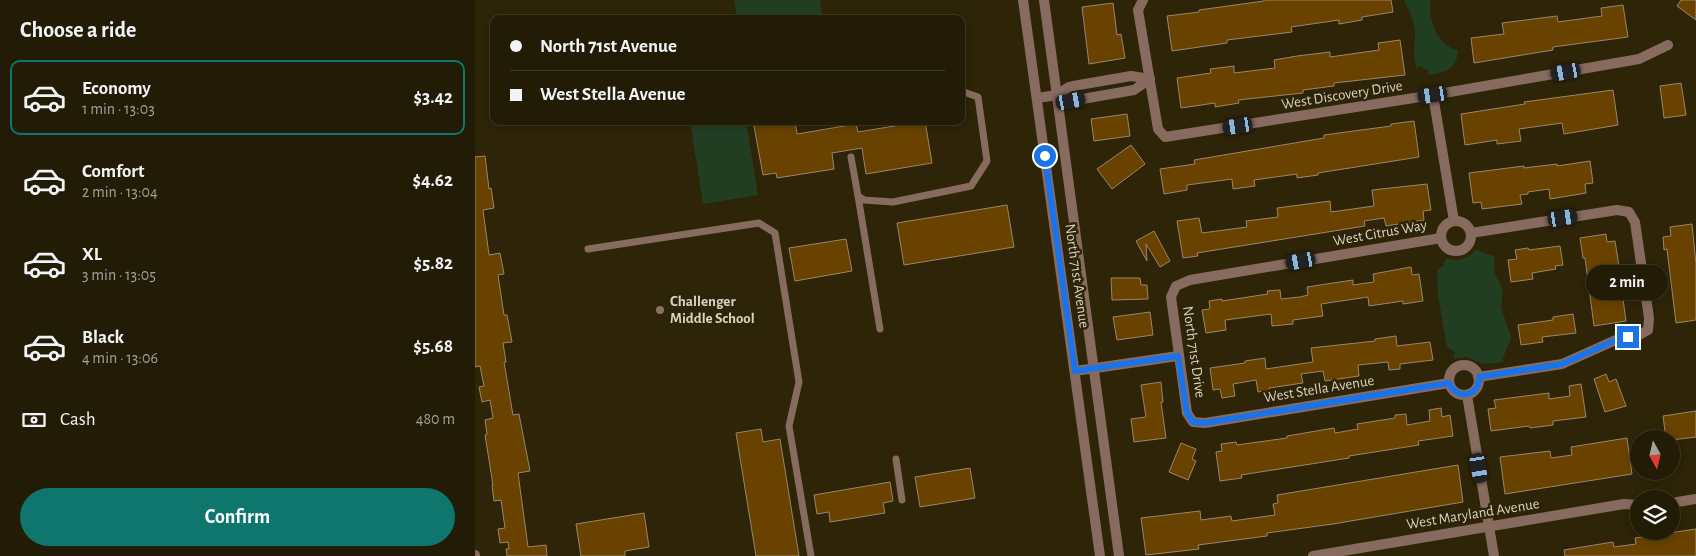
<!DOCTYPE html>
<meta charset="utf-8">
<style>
:root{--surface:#221b05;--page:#2e2813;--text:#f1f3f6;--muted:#a2a19a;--line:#3f3927;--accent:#0f766e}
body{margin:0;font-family:"Alegreya Sans",sans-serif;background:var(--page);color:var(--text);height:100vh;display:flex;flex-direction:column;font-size:19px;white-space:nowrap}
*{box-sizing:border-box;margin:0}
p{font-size:16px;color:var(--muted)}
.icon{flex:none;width:28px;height:28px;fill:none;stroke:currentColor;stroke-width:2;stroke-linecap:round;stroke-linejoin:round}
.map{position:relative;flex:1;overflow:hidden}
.sheet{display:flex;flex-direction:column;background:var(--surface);width:475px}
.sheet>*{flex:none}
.guide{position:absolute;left:15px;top:15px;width:475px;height:110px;border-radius:10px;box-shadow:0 2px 8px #0003,0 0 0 1px var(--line);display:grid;align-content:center;height:110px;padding:0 20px;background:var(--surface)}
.needle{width:32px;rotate:172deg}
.buttons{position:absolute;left:1155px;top:430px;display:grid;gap:10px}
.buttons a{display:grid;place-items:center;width:50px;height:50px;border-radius:50%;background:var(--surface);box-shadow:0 2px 8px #0003,0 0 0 1px var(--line);font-size:25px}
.end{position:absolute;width:22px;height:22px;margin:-11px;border:6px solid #1a73e8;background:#fff;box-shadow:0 0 0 2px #fff}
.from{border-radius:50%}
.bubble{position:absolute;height:35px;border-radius:18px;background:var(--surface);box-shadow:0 2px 8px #0003,0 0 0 1px var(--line);font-size:16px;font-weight:700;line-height:35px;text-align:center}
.car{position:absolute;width:15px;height:30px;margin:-15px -8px;border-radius:6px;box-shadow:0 0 4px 1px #0007;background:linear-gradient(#222 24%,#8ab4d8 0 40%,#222 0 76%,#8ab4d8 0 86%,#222 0)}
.guide b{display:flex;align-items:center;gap:18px;height:48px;font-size:19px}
.guide b+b{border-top:1px solid var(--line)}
.guide i{width:12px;height:12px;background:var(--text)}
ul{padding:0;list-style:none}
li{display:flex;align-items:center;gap:15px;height:75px;margin:0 10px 8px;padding:0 10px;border:2px solid transparent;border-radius:10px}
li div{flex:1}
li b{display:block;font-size:19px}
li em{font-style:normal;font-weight:700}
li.current{border-color:var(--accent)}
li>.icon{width:45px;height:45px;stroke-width:1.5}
h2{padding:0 20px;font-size:22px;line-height:60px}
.pay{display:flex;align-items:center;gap:12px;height:55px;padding:0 20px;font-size:19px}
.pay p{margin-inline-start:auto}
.cta{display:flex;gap:10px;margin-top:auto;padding:10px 20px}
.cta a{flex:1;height:58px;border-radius:30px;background:var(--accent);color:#fff;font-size:20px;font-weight:700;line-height:58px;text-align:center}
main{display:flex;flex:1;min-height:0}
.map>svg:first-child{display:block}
.green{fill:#213e23}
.building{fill:#694200;stroke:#9b856b}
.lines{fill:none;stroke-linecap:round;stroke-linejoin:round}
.service{stroke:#876b5f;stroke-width:7}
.minor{stroke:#876b5f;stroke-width:10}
.tertiary{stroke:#876b5f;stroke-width:10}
.route{stroke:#1a73e8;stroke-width:6}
.education-dot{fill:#8d6e63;stroke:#2e2407;stroke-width:2}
.labels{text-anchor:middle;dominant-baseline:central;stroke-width:5;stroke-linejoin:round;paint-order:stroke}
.street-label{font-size:15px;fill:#d9d3c3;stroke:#2e2407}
.poi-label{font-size:15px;font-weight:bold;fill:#d9d3c3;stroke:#2e2407;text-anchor:start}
</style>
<main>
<section class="sheet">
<h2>Choose a ride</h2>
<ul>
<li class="current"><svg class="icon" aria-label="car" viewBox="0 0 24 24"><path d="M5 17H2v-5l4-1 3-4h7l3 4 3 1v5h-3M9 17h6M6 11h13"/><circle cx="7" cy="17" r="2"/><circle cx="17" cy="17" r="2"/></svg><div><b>Economy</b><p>1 min · 13:03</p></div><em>$3.42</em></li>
<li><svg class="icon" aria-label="car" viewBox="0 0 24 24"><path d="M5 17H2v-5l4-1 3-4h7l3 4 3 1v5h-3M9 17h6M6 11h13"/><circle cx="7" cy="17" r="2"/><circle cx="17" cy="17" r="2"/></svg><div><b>Comfort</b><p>2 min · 13:04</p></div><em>$4.62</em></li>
<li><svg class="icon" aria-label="car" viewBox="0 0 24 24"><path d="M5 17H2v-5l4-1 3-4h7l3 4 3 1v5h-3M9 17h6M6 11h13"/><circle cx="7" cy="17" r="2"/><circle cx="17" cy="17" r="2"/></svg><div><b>XL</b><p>3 min · 13:05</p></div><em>$5.82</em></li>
<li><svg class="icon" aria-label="car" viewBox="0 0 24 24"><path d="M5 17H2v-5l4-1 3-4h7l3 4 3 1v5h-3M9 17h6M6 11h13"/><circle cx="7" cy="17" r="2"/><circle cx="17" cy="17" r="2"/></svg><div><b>Black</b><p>4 min · 13:06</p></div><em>$5.68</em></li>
</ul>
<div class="pay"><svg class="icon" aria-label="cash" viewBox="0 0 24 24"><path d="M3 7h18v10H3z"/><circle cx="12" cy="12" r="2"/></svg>Cash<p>480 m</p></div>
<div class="cta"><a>Confirm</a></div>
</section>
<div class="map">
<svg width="1221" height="556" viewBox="0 0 1221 556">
<rect width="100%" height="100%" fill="#2e2407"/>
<!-- green -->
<g class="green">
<polygon points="259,0 345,0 348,19 262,19"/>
<path d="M929,0h27c-4,18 7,47 27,50 -1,20 -14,23 -31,25l2,-4 -10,-5 -2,3c-5,-14 -2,-25 -2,-39 -1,-11 -7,-21 -11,-30z"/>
<polygon points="215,121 271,121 283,195 228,204"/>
<path d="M1002,249l6,4 11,3 1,18 8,16 -2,17 10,31 -8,20v4l-19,2 -18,-7 -13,2 2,-7 -8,-5 -9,-51 -1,-26 6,-4 3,-8c13,5 22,0 31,-9z"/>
</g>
<!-- building -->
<g class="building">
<polygon points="789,0 916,0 918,12 887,17 887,20 864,24 864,20 816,27 817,32 752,40 752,43 697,51 692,16 724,12 724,10 789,1"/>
<polygon points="1206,0 1221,0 1221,20 1202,6"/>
<polygon points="638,3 642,35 646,34 650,58 614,64 607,7"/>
<polygon points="1148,5 1153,37 1078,47 1078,50 999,63 996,38 1029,34 1027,23 1082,16 1083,22 1127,16 1126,8"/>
<polygon points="925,40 930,75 859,83 859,86 828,90 828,93 763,100 764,103 740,107 740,103 706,108 702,78 736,73 735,69 759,66 759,73 800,68 799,60 822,56 855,52 855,57 904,50 903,43"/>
<polygon points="1206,83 1211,115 1189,118 1185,86"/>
<polygon points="1138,90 1143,125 1089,134 1087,123 1044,129 1046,141 1022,144 1022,140 990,145 986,114 1050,104 1049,102"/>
<polygon points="652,114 655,136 619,141 616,119"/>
<polygon points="278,121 320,121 322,134 381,124 383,132 450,121 457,163 391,174 387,148 357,153 359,169 302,178 301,173 288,175"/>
<polygon points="939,121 944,157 843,173 843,175 822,178 822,174 779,180 780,186 758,189 757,179 712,185 712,190 689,194 685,169 720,164 719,160 849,138 849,135 916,126 916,124"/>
<polygon points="656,145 670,164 637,189 622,169"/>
<polygon points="10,156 14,189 16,188 19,208 8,210 14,255 25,253 29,274 23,275 29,315 32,315 37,342 28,343 31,362 29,362 38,415 44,414 55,471 43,473 53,547 71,545 72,556 32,556 31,549 34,549 33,542 25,543 23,529 30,528 26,500 19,501 17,485 18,485 10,435 12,434 10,420 18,418 15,400 7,402 4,387 9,386 5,366 0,367 0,157"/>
<polygon points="1115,161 1118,183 1110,184 1111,193 1075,199 1074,189 1053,192 1053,194 1045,195 1047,204 1007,209 1006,202 998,203 994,173 1049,166 1049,168 1082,164 1082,166"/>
<polygon points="952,184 956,210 948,211 949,220 911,226 909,218 889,221 890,226 722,253 723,256 708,258 702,221 724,218 727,233 772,227 771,221 803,217 802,208 855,201 856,212 899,206 897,190"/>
<polygon points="532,205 539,247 429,265 422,223"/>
<polygon points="1217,224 1221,264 1221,320 1201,323 1192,249 1189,250 1188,237 1196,236 1195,227"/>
<polygon points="679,231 695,261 685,267 671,244 672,261 661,241"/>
<polygon points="1131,234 1132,242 1140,241 1144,266 1146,266 1147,278 1141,279 1144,299 1148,299 1151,321 1119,326 1110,258 1108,258 1105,238"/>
<polygon points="371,239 377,271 320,281 314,248"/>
<polygon points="1085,246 1088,265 1080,266 1081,269 1057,273 1058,279 1036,282 1033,260 1042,259 1040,250 1053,248 1054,250"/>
<polygon points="936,267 937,275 944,274 948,301 928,304 928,301 894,306 893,297 846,304 848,316 818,320 818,324 797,326 796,314 750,320 751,330 731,333 727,310 735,309 734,301 747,299 747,301 793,294 792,291 805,290 806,299 825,297 833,295 832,287 878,280 878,285 899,282 898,274"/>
<polygon points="636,278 665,278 666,285 672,285 673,299 637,300"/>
<polygon points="675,312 678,335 642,340 638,317"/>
<polygon points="1098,314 1101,333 1067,337 1068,342 1046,345 1043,325 1078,320 1078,317"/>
<polygon points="921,336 922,346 955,342 958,360 925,364 925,369 914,370 913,362 883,365 884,376 850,381 848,371 826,374 828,383 794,388 794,390 783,392 781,380 758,384 760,396 747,398 745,389 738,390 735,368 770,363 770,361 790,358 791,369 838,362 836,348 900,341 900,339"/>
<polygon points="1131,374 1134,382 1141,379 1151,406 1130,412 1119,379"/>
<polygon points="686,382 688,402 686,402 691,438 659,442 656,419 671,417 666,385"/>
<polygon points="1106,384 1111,417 1078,421 1078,425 1055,428 1054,426 1016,431 1013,409 1021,408 1019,400 1074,393 1074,399 1095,396 1094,386"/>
<polygon points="966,408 967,417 975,415 978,436 943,441 944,445 874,456 874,458 766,475 767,478 745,481 741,452 747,451 746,444 761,442 762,445 812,438 812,436 859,428 860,433 883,429 882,424 920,418 920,415 931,414 932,425 955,421 954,410"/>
<polygon points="1221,411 1221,437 1196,440 1196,439 1191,439 1188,416"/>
<polygon points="286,429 288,442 305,439 324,556 281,556 261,433"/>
<polygon points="1152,438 1157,474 1030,494 1025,457 1075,451 1076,458 1097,455 1096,447"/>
<polygon points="706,443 721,449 717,459 721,461 713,480 694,472"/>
<polygon points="983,465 988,502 858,524 792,533 792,536 723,545 724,549 671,555 666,518 725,511 726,520 756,516 757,521 800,515 798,504 803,503 802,495"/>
<polygon points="495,468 500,498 445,507 440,477"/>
<polygon points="415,482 418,501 408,503 410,513 355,522 354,512 342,514 339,495"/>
<polygon points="169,513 174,547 150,551 150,556 106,556 101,524"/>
<polygon points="1221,529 1221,556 1090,556 1089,550 1138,542 1139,547 1161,544 1160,538"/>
</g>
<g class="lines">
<!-- service -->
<g class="service">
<polyline points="376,157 383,196 389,200 418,202 496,186 512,161 503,97 486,91"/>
<polyline points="383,196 405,329"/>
<polyline points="113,249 284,223 300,233 324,382 314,426 336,556"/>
<polyline points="421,459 427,500"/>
</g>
<!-- minor -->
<g class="minor">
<polyline points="668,0 663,10 683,129 690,137 958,95 1164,59 1193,45"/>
<polyline points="582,95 594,87 598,86 656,76 675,79"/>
<polyline points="958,95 979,221"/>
<polyline points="562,98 582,95 596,101 659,90 675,79"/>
<circle cx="981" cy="236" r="15"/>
<polyline points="996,233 1142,210 1154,212 1160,222 1174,318 1173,330 1164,335 1143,339 1087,364 1003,377"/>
<polyline points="966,238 715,280 701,286 696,297 712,413 718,422 730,423 974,383"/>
<circle cx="989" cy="380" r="15"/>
<polyline points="600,371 703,356"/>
<polyline points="992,395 1019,556"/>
<polyline points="0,555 0,556"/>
</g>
<!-- tertiary -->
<g class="tertiary">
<polyline points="548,0 625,556"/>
<polyline points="569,0 644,556"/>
<polyline points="1196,503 1221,499"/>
<polyline points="838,556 1149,504 1164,505"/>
</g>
</g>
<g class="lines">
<!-- route -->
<path class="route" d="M570,156l30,215 103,-15 9,57 6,9 12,1 244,-40c8,18 31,13 30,-6l83,-13 56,-25 10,-2"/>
</g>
<!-- markers -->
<circle class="education-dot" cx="185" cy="310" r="5"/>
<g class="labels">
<!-- street labels -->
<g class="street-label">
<text transform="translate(867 95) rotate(-9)">West Discovery Drive</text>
<text transform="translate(905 233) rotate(-10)">West Citrus Way</text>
<text transform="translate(602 276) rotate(82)">North 71st Avenue</text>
<text transform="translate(719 352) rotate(82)">North 71st Drive</text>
<text transform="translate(844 389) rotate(-9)">West Stella Avenue</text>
<text transform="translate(998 514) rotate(-9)">West Maryland Avenue</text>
</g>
<!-- poi labels -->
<g class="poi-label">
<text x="195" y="301">Challenger<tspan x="195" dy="17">Middle School</tspan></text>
</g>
</g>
</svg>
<div class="buttons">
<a><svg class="needle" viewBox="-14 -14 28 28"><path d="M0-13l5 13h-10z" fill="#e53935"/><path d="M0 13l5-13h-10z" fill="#a2a19a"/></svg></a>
<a><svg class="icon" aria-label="layers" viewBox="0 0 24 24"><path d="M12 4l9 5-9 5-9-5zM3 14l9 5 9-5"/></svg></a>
</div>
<i class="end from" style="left:570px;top:156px"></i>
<i class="end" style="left:1153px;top:337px"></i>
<div class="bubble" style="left:1111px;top:265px;width:82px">2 min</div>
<i class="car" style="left:1091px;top:72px;rotate:260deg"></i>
<i class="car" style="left:958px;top:95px;rotate:261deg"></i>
<i class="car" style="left:596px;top:101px;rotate:80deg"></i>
<i class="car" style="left:763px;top:126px;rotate:261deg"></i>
<i class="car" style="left:1088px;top:218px;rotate:81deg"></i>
<i class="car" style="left:826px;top:261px;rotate:260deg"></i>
<i class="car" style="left:1004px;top:468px;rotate:170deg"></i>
<div class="guide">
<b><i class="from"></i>North 71st Avenue</b>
<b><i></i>West Stella Avenue</b>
</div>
</div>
</main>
